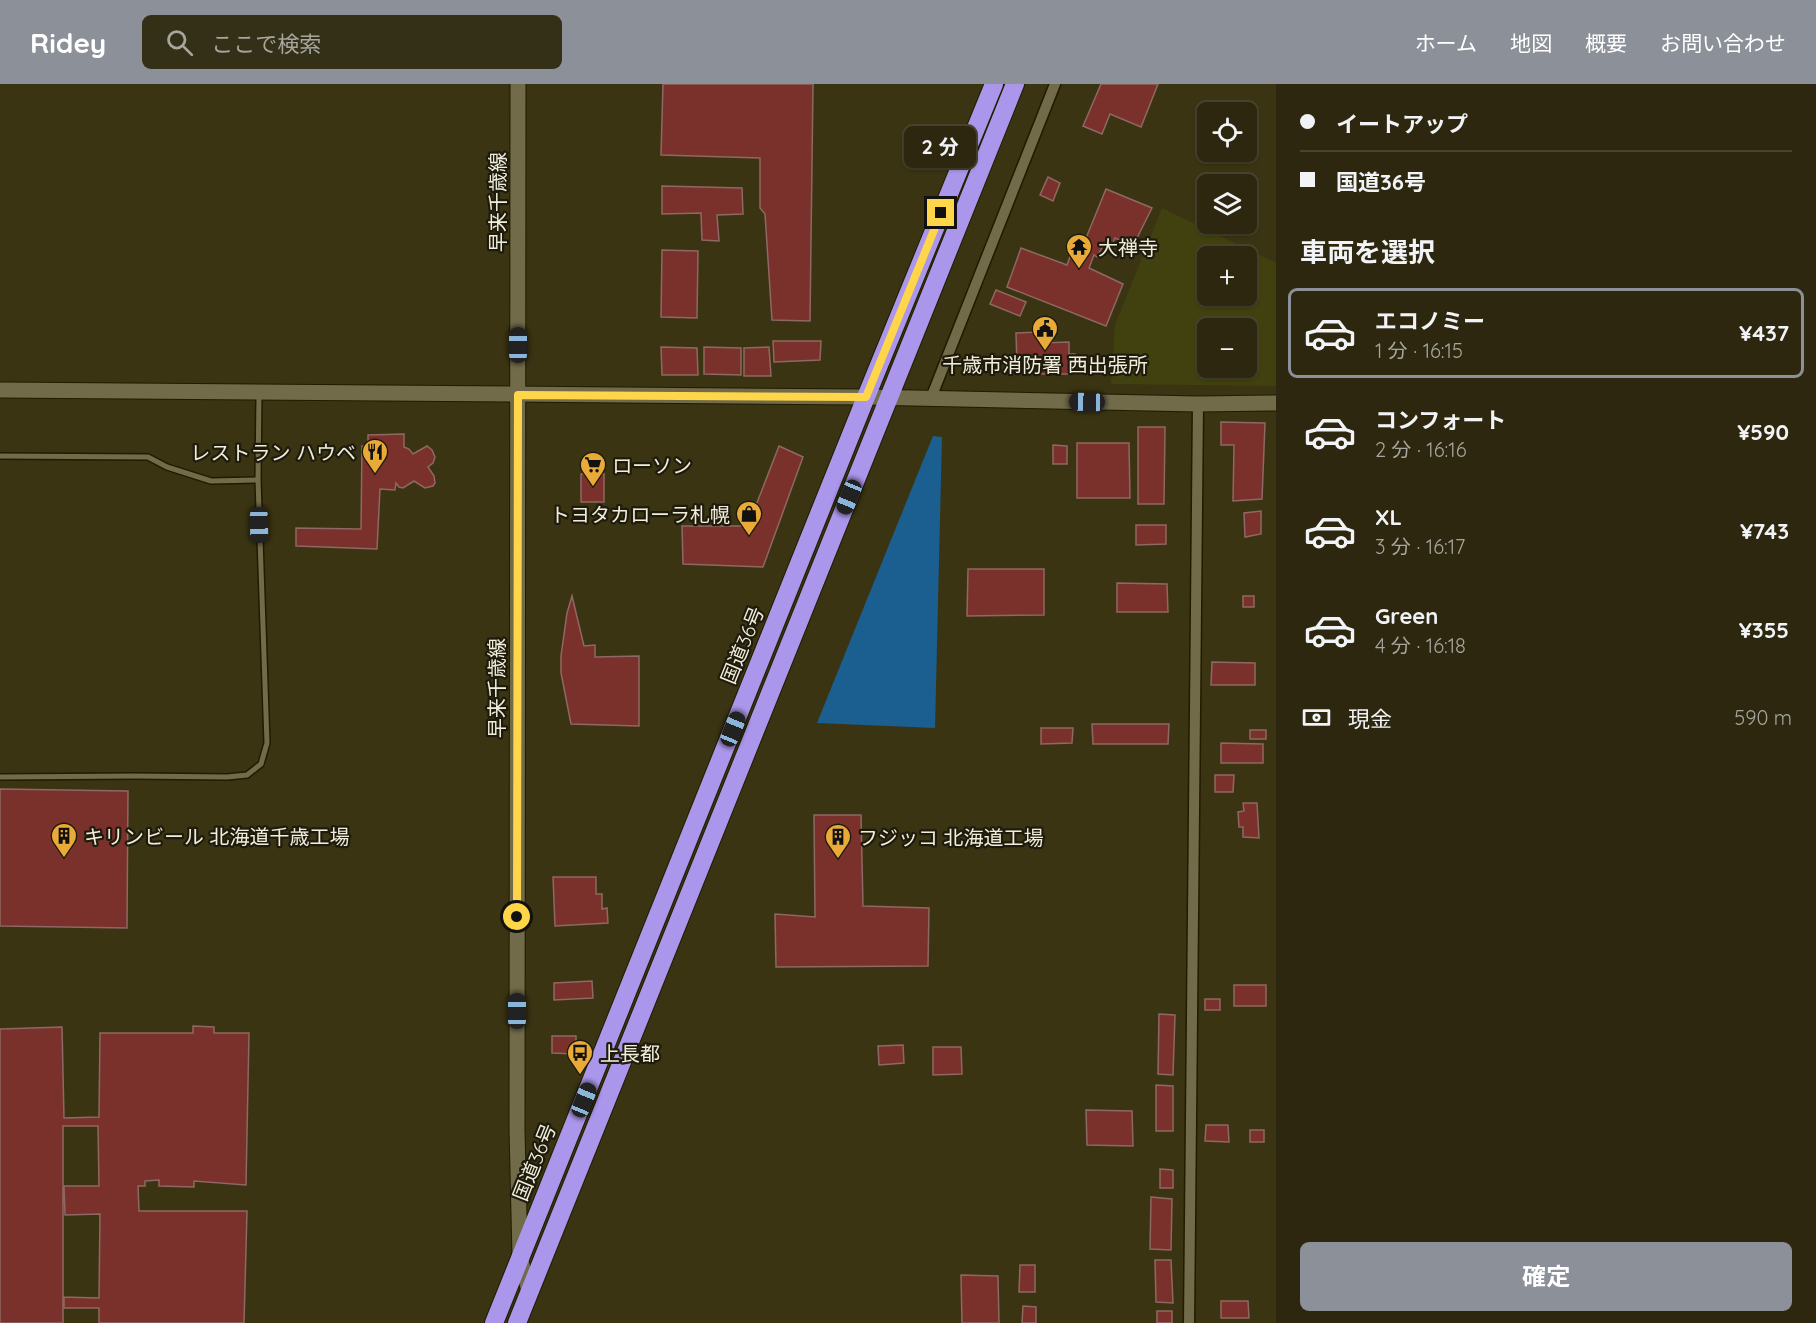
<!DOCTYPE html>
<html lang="ja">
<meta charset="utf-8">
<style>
:root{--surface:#2c270e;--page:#342f17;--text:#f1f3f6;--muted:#a6a59e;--line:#48442e;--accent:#8c9099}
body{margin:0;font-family:Quicksand,"Noto Sans JP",sans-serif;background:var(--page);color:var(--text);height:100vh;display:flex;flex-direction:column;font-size:22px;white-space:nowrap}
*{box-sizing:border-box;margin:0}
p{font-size:20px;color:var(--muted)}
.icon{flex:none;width:33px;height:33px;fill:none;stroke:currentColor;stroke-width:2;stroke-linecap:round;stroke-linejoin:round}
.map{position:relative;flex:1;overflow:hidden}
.sheet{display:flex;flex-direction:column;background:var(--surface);width:540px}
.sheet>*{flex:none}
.banner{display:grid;align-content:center;height:132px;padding:0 24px;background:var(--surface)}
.buttons{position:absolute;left:1197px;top:18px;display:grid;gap:12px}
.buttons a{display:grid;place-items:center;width:60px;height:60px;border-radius:9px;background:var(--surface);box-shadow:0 2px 4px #0004,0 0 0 2px var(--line);font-size:30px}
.end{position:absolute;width:27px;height:27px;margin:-14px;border:8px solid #ffd54a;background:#111;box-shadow:0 0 0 3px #111}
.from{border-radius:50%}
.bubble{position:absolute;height:42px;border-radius:9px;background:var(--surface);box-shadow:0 2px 4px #0004,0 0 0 2px var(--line);font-size:20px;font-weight:700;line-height:42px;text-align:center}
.car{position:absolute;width:18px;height:36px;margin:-18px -9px;border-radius:8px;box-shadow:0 0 4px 2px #0007;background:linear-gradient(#222 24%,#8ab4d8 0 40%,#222 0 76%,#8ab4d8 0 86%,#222 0)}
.banner b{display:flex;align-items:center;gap:21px;height:57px;font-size:22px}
.banner b+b{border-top:2px solid var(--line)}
.banner i{width:15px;height:15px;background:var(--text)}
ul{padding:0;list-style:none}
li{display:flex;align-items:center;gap:18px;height:90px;margin:0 12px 9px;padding:0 12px;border:3px solid transparent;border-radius:9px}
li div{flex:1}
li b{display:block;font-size:22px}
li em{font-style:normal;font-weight:700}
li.on{border-color:var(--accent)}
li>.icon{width:54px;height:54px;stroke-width:1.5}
h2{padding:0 24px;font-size:27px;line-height:72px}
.pay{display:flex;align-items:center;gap:15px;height:66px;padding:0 24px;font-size:22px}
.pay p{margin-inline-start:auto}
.action{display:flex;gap:12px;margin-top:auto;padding:12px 24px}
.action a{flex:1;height:69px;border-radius:9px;background:var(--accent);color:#fff;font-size:24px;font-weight:700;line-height:69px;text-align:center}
header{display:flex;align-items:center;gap:36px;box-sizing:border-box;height:84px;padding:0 30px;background:var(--accent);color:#fff}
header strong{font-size:28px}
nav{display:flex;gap:33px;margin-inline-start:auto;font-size:21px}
.search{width:420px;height:54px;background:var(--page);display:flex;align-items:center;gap:15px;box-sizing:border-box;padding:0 21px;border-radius:9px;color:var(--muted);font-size:22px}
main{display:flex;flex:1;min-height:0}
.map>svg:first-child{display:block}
.green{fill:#40410f;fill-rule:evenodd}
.water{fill:#1b5e90}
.building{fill:#7a312b;stroke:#8e6863;stroke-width:1.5}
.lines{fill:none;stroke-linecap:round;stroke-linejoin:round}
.lane-casing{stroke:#211b00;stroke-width:8}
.street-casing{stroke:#211b00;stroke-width:13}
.secondary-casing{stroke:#211b00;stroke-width:17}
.highway-casing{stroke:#211b00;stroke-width:20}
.lane{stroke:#716b49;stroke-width:5}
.street{stroke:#716b49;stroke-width:10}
.secondary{stroke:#716b49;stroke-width:15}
.highway{stroke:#aa96ea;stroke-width:18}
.route{stroke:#ffd54a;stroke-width:8}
.labels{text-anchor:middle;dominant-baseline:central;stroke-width:4.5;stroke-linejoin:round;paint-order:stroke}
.street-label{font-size:20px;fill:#f0edda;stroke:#1e1b0d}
.poi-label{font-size:20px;fill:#f0edda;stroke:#1e1b0d;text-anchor:start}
</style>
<header>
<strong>Ridey</strong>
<div class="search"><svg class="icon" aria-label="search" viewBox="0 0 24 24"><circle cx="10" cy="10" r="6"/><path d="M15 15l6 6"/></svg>ここで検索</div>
<nav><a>ホーム</a><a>地図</a><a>概要</a><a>お問い合わせ</a></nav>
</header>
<main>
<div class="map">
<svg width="1276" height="1239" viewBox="0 0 1276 1239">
<rect width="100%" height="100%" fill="#3a3413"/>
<!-- green -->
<path class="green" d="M1162,124l114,55v123l-165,-2 4,-59zM1208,172h38v40h-38zM1208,244h38v40h-38z"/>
<!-- water -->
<polygon class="water" points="933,352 942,353 935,644 817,639"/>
<!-- building -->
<g class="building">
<polygon points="663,0 813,0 810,237 772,236 765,130 760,124 760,74 661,71"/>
<polygon points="1101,0 1158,0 1141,43 1110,30 1102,50 1083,42"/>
<polygon points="1048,93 1060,99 1053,117 1040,111"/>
<polygon points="662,102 742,104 743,130 717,131 719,157 702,156 701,129 662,130"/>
<polygon points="1106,105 1152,124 1133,162 1115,154 1111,163 1104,160 1097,173 1094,171 1089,184 1123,200 1106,242 1007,203 1021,164 1067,181 1076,156 1084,159"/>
<polygon points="662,166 698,167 697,234 661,233"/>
<polygon points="996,206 1026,218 1020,232 990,220"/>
<polygon points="1040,248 1041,259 1069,258 1069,270 1075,270 1075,279 1069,280 1070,290 1041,290 1039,281 1017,282 1016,249"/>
<polygon points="773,257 821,257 820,276 774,278"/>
<polygon points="661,263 697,264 698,291 662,291"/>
<polygon points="704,263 741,264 741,291 704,290"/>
<polygon points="769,263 771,292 744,292 744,264"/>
<polygon points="1221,338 1265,339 1262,415 1233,417 1234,361 1221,361"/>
<polygon points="1138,343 1165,343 1164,420 1138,420"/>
<polygon points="404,350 404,363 409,365 413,370 427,362 432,366 435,373 433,379 428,383 434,392 435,399 433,402 425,404 414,397 403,404 399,403 396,399 395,406 380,405 377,465 296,462 296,444 361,445 362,362 368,363 368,351"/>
<polygon points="1077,359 1129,359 1130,414 1077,414"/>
<polygon points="1053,361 1067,362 1067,380 1053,380"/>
<polygon points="779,362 803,373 763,483 683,480 682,442 748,442"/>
<rect x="581" y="390" width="23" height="28"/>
<polygon points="1261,427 1261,450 1245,453 1244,429"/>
<polygon points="1136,441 1166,441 1166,460 1136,461"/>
<polygon points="968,485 1044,485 1044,531 967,532"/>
<polygon points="1117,499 1167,500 1168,528 1117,528"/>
<polygon points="572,512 584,562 595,561 595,573 639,572 639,642 571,640 561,589 561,572 567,529"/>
<rect x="1243" y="512" width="11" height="11"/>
<polygon points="1212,578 1255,579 1255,601 1211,601"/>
<polygon points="1092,640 1169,640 1168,660 1093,660"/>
<polygon points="1041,644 1073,644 1072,659 1041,660"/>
<rect x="1250" y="646" width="16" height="9"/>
<polygon points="1221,659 1263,660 1263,679 1221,679"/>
<polygon points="1215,691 1234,691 1233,708 1215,708"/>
<polygon points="0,705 128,707 127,844 0,842"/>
<polygon points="1243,719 1257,719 1259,754 1243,753 1243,743 1239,743 1238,728 1244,727"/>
<polygon points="814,731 861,731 863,822 929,824 928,882 776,883 775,830 815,833"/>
<polygon points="553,793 596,793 596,810 602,810 602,825 607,824 608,839 555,842"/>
<polygon points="592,897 593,914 554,916 554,899"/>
<rect x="1234" y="901" width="32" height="21"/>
<rect x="1205" y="915" width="15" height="11"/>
<polygon points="1159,930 1175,931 1173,991 1158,990"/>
<polygon points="193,942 214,943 214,949 249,949 246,1101 194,1097 194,1103 159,1102 159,1096 145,1097 145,1102 138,1102 139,1127 247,1127 244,1239 99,1239 99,1224 64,1224 64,1213 99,1214 100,1130 65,1131 64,1102 99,1102 98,1042 63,1042 63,1239 0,1239 0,945 62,943 64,1034 99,1033 100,949 193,949"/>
<polygon points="552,952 576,952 576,970 552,969"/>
<polygon points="903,961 904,979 879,981 878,962"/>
<polygon points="933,963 961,963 962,990 933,991"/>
<polygon points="1156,1001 1173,1002 1173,1047 1156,1047"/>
<polygon points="1086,1026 1132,1027 1133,1062 1087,1061"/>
<polygon points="1206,1041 1228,1041 1229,1058 1205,1057"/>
<rect x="1250" y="1046" width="14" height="12"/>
<polygon points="1160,1085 1173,1086 1173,1104 1160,1104"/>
<polygon points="1151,1113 1172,1115 1171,1166 1150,1165"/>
<polygon points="1155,1176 1171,1176 1173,1219 1156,1218"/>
<polygon points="1020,1181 1035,1181 1035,1208 1019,1208"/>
<polygon points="961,1191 998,1192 999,1239 962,1239"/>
<polygon points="1221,1217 1248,1217 1249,1234 1221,1234"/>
<polygon points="1023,1222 1036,1223 1036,1239 1022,1239"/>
<rect x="1157" y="1227" width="15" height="12"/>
</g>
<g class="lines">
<defs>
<g id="lane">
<polyline points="0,372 148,373 167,383 211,397 258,396"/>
<polyline points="0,693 134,692 227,693 247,691 261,680 267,659 258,396 259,309"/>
</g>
<g id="street">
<polyline points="931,314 1055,0"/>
<polyline points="1189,1239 1198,320"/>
</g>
<g id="secondary">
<polyline points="518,0 517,1046 520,1173 529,1207"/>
<polyline points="0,306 866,313 1198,320 1276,319"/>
</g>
<g id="highway">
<polyline points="494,1239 866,313 994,0"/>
<polyline points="517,1239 1015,0"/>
</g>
</defs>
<!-- lane casing -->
<use href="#lane" class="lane-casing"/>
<!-- street casing -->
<use href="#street" class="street-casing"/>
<!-- secondary casing -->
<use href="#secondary" class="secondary-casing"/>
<!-- highway casing -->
<use href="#highway" class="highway-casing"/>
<!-- lane -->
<use href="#lane" class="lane"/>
<!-- street -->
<use href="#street" class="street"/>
<!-- secondary -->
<use href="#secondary" class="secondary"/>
<!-- highway -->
<use href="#highway" class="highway"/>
</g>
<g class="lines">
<!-- route -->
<polyline class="route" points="517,833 518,311 866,313 941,129"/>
</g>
<!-- icons -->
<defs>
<symbol id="temple-pin" viewBox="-11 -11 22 30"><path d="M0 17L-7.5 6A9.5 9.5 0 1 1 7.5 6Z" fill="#e9aa38" stroke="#1e1b0d"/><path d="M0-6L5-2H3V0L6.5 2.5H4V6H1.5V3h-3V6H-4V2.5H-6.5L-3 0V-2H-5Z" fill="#111"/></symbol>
<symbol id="civic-pin" viewBox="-11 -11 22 30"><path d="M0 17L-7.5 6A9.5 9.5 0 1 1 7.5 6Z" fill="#e9aa38" stroke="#1e1b0d"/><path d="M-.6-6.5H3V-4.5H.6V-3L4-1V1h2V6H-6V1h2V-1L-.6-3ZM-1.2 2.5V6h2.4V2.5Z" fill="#111"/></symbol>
<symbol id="restaurant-pin" viewBox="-11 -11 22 30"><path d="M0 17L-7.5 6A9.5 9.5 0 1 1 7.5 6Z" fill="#e9aa38" stroke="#1e1b0d"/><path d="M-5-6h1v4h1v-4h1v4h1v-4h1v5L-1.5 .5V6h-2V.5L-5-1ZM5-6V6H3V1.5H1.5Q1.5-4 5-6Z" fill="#111"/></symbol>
<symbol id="supermarket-pin" viewBox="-11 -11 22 30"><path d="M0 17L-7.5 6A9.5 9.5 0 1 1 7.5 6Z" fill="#e9aa38" stroke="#1e1b0d"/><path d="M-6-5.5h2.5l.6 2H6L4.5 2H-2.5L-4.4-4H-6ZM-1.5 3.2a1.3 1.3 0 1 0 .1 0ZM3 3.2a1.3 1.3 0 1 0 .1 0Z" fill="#111"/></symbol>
<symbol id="shop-pin" viewBox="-11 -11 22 30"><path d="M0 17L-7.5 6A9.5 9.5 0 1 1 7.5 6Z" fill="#e9aa38" stroke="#1e1b0d"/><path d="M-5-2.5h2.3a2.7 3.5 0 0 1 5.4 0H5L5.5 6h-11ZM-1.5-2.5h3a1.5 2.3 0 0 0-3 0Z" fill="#111"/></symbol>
<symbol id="building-pin" viewBox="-11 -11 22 30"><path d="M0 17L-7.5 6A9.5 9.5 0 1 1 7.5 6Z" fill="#e9aa38" stroke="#1e1b0d"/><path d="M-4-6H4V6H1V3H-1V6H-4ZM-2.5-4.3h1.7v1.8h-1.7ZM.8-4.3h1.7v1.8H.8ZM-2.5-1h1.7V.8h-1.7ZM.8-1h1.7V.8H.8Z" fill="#111"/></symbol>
<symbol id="bus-pin" viewBox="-11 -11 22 30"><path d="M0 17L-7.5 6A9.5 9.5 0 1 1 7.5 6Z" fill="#e9aa38" stroke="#1e1b0d"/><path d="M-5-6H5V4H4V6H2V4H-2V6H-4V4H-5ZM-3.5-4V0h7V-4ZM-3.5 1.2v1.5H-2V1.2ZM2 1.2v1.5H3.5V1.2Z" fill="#111"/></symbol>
</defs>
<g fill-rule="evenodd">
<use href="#temple-pin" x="1064" y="148" width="30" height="40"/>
<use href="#civic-pin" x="1030" y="230" width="30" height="40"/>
<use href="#restaurant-pin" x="360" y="353" width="30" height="40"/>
<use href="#supermarket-pin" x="578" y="366" width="30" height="40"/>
<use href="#shop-pin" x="734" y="415" width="30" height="40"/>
<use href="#building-pin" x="49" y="737" width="30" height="40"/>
<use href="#building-pin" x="823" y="738" width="30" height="40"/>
<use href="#bus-pin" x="565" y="954" width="30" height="40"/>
</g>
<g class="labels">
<!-- street labels -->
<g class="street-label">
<text transform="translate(497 118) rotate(-90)">早来千歳線</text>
<text transform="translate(742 561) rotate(-68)">国道36号</text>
<text transform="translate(496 604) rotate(-90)">早来千歳線</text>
<text transform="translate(534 1078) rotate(-68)">国道36号</text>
</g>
<!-- poi labels -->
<g class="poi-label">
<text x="1098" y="163">大禅寺</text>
<text x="1045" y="280" text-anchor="middle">千歳市消防署 西出張所</text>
<text x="356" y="368" text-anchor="end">レストラン ハウベ</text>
<text x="612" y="381">ローソン</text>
<text x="730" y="430" text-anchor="end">トヨタカローラ札幌</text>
<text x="84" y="752">キリンビール 北海道千歳工場</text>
<text x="858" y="753">フジッコ 北海道工場</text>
<text x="600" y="969">上長都</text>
</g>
</g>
</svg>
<div class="buttons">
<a><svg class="icon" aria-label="locate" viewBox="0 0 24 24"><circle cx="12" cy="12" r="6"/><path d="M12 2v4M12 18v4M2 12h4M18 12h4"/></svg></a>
<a><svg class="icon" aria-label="layers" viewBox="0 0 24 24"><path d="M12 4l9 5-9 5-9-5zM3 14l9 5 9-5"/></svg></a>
<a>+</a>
<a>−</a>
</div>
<i class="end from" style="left:517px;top:833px"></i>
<i class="end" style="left:941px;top:129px"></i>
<div class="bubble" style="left:904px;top:42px;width:72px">2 分</div>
<i class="car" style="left:518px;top:261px;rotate:0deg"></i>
<i class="car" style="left:1087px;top:318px;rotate:271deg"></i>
<i class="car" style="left:849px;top:413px;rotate:202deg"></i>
<i class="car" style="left:259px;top:441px;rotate:179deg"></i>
<i class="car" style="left:733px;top:645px;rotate:22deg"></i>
<i class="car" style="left:517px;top:927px;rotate:0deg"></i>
<i class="car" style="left:584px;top:1016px;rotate:22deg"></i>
</div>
<section class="sheet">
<div class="banner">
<b><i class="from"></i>イートアップ</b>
<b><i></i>国道36号</b>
</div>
<h2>車両を選択</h2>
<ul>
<li class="on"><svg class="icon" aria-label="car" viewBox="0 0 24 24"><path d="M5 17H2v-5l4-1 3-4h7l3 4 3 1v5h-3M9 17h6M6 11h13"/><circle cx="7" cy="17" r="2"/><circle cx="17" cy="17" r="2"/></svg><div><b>エコノミー</b><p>1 分 · 16:15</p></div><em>¥437</em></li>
<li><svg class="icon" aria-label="car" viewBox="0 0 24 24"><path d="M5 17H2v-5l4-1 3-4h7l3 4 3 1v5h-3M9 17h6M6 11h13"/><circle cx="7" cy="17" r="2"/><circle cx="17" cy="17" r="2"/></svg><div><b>コンフォート</b><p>2 分 · 16:16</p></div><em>¥590</em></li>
<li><svg class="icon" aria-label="car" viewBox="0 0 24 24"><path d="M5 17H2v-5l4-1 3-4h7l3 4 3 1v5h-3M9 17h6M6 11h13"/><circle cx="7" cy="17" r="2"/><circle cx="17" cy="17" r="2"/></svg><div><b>XL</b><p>3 分 · 16:17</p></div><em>¥743</em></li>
<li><svg class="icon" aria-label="car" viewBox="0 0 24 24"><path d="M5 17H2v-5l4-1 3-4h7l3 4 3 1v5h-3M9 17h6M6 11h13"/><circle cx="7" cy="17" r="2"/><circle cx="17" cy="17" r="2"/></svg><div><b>Green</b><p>4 分 · 16:18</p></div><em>¥355</em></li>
</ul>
<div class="pay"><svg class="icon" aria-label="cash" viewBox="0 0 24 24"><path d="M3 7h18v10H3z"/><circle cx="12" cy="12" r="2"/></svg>現金<p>590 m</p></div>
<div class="action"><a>確定</a></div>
</section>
</main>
